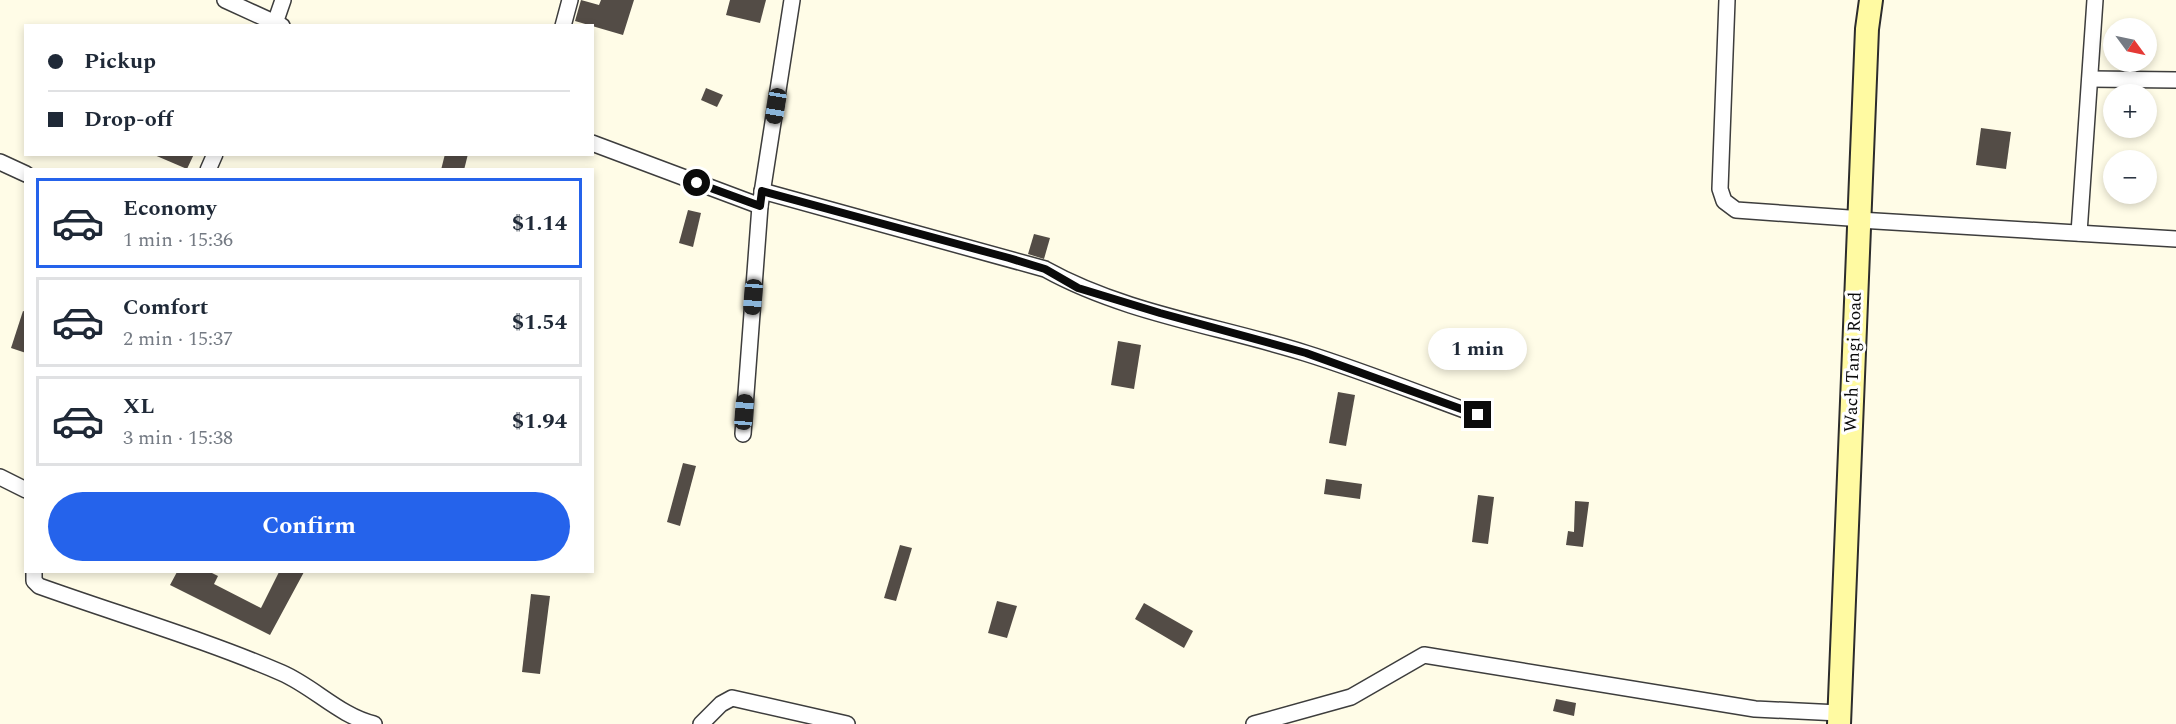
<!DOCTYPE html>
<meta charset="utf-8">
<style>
:root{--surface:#fff;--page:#f6f6f7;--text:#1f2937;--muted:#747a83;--line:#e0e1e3;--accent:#2563eb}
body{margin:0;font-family:Spectral,serif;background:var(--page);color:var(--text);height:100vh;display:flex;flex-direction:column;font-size:22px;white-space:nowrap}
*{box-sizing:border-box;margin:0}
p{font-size:20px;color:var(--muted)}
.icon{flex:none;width:33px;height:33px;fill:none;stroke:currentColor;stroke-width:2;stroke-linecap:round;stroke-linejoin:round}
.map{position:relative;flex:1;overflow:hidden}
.drawer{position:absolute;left:24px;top:168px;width:570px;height:405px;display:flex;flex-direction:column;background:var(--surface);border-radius:0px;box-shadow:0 3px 9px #0003}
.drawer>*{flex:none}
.hud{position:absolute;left:24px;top:24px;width:570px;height:132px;border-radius:0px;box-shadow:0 3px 9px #0003;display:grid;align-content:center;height:132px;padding:0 24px;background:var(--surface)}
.needle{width:39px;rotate:123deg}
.controls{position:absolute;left:2103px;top:18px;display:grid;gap:12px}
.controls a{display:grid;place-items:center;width:54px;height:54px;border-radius:50%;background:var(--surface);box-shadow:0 3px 9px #0003;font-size:30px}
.end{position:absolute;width:27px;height:27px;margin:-14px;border:8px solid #0a0a0a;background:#fff;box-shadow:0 0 0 3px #fff}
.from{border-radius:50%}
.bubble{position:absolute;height:42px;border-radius:21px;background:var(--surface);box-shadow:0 3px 9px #0003;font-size:20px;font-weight:700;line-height:42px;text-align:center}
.car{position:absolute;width:18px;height:36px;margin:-18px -9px;border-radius:8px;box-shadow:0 0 4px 2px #0007;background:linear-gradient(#222 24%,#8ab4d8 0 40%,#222 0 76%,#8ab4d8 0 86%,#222 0)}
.hud b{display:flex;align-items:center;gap:21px;height:57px;font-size:22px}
.hud b+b{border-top:2px solid var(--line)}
.hud i{width:15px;height:15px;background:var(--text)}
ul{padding:10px 0 0;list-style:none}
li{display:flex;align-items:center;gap:18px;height:90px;margin:0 12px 9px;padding:0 12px;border:3px solid var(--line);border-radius:0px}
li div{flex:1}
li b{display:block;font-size:22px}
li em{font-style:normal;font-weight:700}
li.selected{border-color:var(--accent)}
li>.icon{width:54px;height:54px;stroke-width:1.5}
.primary-button{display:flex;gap:12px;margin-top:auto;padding:12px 24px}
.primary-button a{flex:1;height:69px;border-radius:36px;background:var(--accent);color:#fff;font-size:24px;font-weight:700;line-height:69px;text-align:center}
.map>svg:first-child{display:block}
.building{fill:#534c46}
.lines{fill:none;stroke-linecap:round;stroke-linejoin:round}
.minor-casing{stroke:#3d3d3d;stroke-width:18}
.secondary-casing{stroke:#2c2c2c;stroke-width:26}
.minor{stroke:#fff;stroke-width:15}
.secondary{stroke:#fffaa2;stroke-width:22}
.route{stroke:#0a0a0a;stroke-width:8}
.labels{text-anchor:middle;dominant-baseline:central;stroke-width:6;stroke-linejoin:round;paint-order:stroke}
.street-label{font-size:18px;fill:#0a0a0a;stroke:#fff}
</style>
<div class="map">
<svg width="2176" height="724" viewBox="0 0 2176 724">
<rect width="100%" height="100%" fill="#fffce7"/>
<!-- building -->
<g class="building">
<polygon points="581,0 599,5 601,0 634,0 623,35 575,21"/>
<polygon points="730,0 766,0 760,23 726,15"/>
<polygon points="706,88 723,95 717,107 701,100"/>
<polygon points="1981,128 2011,132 2006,169 1976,165"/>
<polygon points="152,154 194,154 187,169"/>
<polygon points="445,154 468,154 464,170 441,170"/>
<polygon points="688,210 701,213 693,247 679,243"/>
<polygon points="1034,234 1050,238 1044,259 1028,254"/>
<polygon points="23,311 26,312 26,353 11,348"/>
<polygon points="1118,341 1141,345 1134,389 1111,385"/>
<polygon points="1338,392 1355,395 1346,446 1329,443"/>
<polygon points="683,463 696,466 680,526 667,522"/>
<polygon points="1326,479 1362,484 1360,499 1324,494"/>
<polygon points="1478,495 1494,497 1488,544 1472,542"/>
<polygon points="1575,501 1589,502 1583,547 1566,545 1568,531 1574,532"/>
<polygon points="900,545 912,548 896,601 884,598"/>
<polygon points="177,572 210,572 218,576 214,584 261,608 279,572 304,572 270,635 170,585"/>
<polygon points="531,594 550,596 540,674 522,672"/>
<polygon points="997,601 1017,606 1007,638 988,633"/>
<polygon points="1144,603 1193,631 1184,648 1135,619"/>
<polygon points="1556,699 1576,703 1574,716 1553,711"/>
</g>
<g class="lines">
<defs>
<g id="minor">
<polyline points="225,0 282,26"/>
<polyline points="1727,0 1720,189 1724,201 1736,210 1849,218"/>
<polyline points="274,26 283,0"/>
<polyline points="563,26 570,0"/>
<polyline points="2090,79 2176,80"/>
<polyline points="592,143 760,206"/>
<polyline points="0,162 26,174"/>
<polyline points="208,170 215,154"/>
<path d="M762,191l283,78c79,44 174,57 260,84 58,18 115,41 173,62"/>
<polyline points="1859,220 2176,239"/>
<polyline points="2079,233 2095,0"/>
<polyline points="743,434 760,206 792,0"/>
<polyline points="0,477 26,490"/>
<path d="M34,572v9l5,5c81,29 164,53 243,87 32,14 58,43 92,51"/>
<polyline points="701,724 721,704 732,698 847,724"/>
<polyline points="1254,724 1351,697 1424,655 1755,709 1839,713"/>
</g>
<polyline id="secondary" points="1839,724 1867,29 1871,0"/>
</defs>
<!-- minor casing -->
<use href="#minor" class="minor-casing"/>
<!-- secondary casing -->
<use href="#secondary" class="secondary-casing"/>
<!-- minor -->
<use href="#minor" class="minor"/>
<!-- secondary -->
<use href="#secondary" class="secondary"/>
</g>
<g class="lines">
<!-- route -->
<polyline class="route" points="697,183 760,206 762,191 1009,258 1045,269 1078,288 1160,313 1306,353 1478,415"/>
</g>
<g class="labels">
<!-- street labels -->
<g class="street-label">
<text transform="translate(1853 362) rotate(-88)">Wach Tangi Road</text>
</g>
</g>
</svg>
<div class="controls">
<a><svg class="needle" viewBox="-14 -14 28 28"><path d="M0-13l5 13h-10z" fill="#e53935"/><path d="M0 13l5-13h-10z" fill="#747a83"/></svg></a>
<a>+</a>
<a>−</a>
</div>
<i class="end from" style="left:697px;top:183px"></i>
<i class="end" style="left:1478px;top:415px"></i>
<div class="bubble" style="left:1428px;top:328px;width:99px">1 min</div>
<i class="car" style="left:776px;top:106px;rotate:189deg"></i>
<i class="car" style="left:753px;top:297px;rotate:185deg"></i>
<i class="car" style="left:744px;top:412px;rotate:5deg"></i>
<div class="hud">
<b><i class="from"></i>Pickup</b>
<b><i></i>Drop-off</b>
</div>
<section class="drawer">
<ul>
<li class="selected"><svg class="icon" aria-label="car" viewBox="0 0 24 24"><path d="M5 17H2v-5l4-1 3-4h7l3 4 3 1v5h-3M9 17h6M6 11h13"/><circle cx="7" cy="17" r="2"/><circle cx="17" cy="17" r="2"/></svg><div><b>Economy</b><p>1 min · 15:36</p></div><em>$1.14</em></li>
<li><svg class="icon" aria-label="car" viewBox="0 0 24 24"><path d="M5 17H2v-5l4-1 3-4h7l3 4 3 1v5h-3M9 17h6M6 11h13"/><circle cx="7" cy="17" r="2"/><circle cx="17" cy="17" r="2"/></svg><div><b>Comfort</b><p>2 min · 15:37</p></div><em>$1.54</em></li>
<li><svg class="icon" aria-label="car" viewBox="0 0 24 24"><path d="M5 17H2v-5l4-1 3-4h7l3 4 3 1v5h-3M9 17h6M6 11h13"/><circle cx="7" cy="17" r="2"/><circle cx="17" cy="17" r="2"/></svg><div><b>XL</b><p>3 min · 15:38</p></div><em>$1.94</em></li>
</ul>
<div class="primary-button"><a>Confirm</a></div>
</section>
</div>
